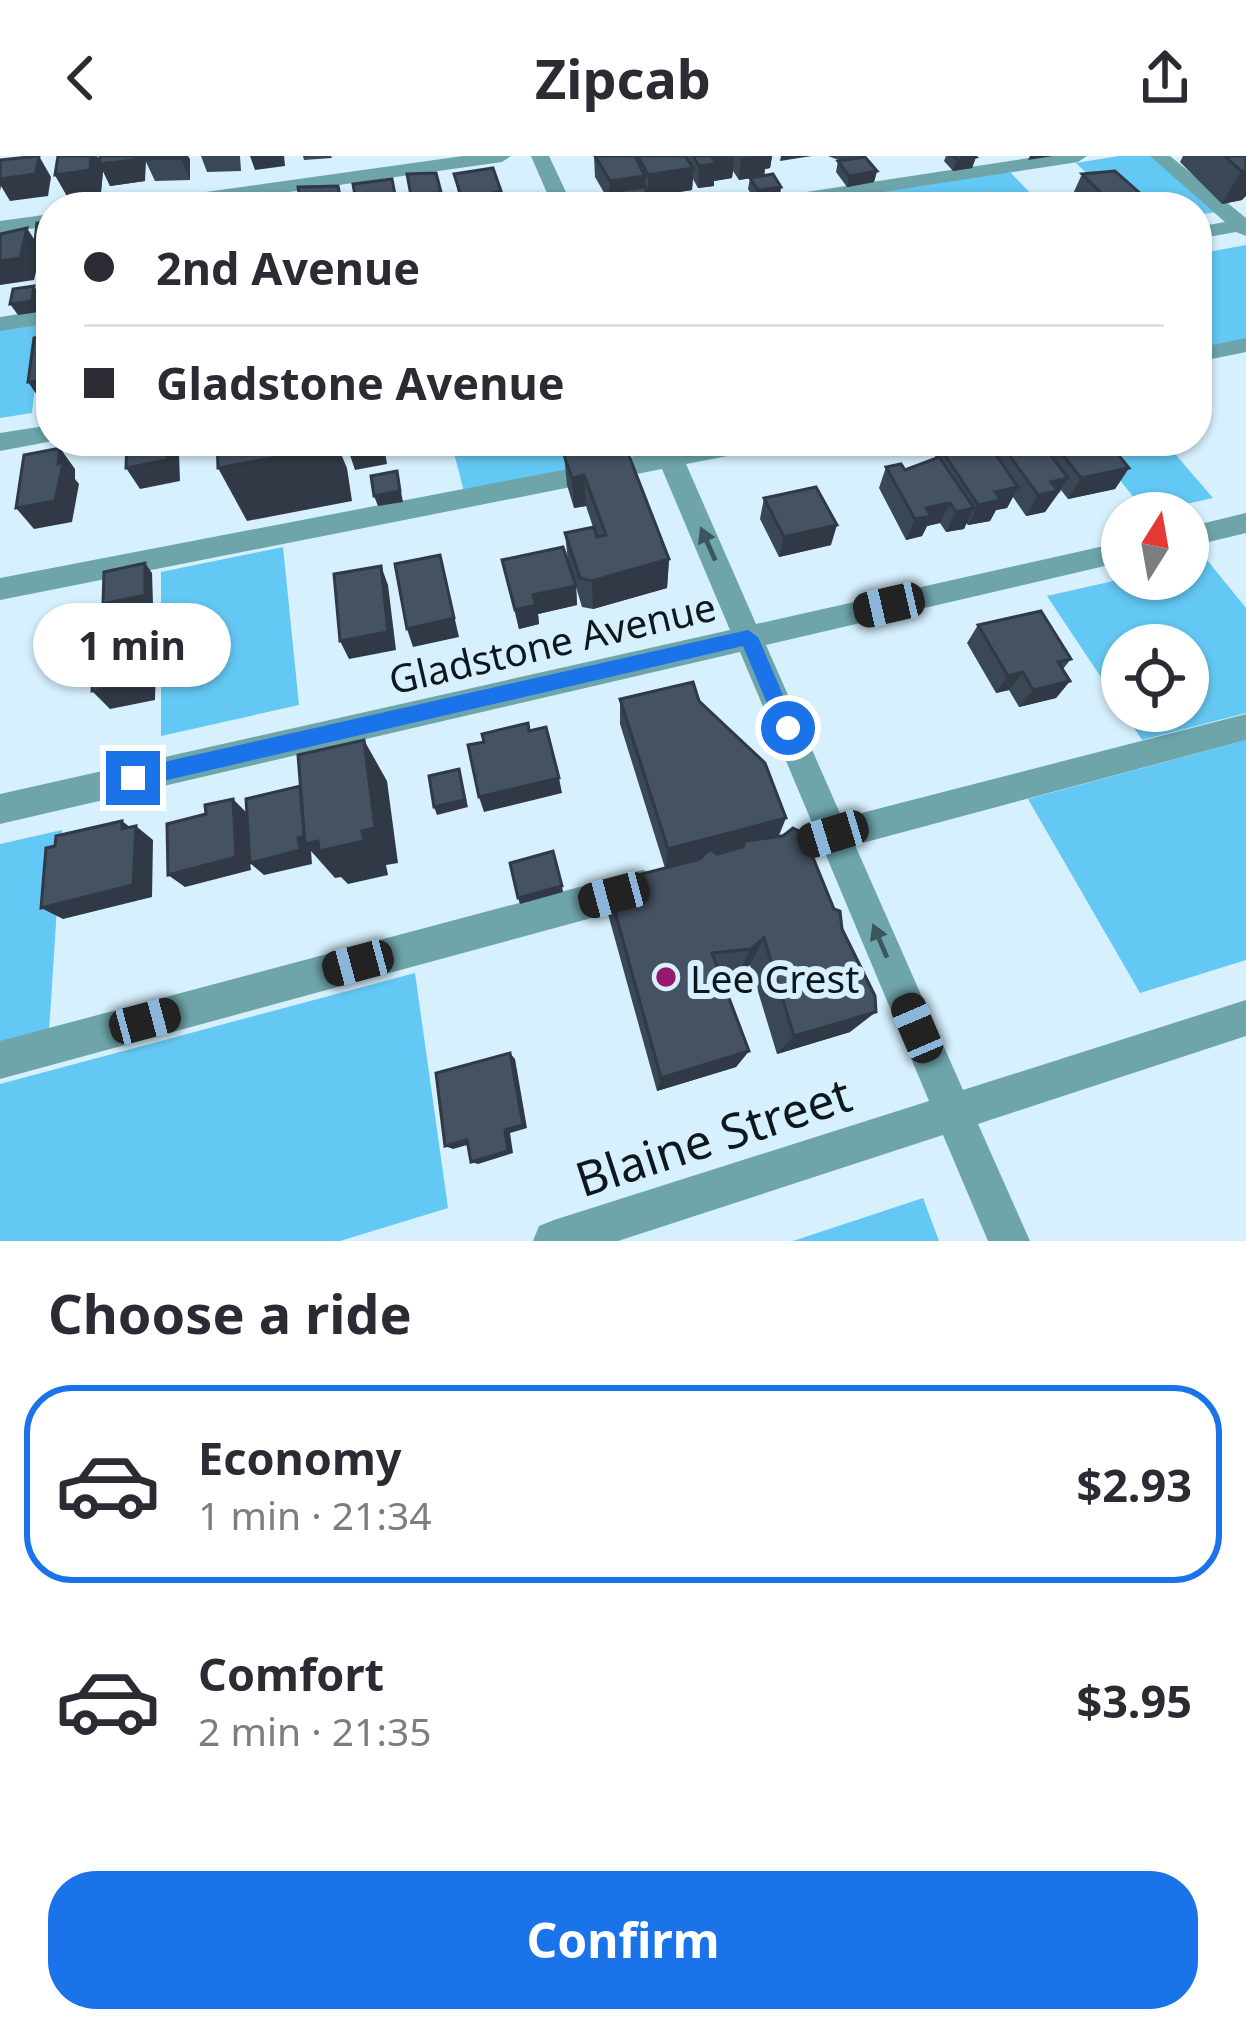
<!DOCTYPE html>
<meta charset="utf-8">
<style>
:root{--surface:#fff;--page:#f2f2f3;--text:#2b2b33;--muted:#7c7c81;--line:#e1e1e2;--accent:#1a73e8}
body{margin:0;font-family:"Noto Sans",sans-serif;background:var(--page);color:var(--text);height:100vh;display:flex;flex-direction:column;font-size:45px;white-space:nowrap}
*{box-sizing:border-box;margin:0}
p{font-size:39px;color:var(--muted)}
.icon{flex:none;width:66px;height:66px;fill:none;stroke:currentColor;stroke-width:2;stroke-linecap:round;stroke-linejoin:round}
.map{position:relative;height:1085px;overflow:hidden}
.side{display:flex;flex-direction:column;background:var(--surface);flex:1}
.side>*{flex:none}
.guide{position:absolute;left:36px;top:36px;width:1176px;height:264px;border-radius:48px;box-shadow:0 3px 9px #0004;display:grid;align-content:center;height:264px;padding:0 48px;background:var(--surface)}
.needle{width:78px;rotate:11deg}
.controls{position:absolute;left:1101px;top:336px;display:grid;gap:24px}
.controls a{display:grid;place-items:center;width:108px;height:108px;border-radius:50%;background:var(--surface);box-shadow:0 3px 9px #0004;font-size:60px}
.end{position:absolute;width:54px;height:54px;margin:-27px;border:15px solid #1a73e8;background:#fff;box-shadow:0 0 0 6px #fff}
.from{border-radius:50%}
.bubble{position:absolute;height:84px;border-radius:42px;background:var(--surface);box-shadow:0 3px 9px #0004;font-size:39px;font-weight:700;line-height:84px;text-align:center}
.car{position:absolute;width:36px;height:72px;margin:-36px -18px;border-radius:15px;box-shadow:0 0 9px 3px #0007;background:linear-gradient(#222 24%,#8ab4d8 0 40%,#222 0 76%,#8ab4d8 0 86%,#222 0)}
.guide b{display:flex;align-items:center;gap:42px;height:114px;font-size:45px}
.guide b+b{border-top:3px solid var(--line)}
.guide i{width:30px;height:30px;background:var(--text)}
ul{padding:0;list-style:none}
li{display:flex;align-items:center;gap:36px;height:198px;margin:0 24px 18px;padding:0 24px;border:6px solid transparent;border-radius:48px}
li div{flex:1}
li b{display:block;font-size:45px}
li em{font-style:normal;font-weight:700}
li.current{border-color:var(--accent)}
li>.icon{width:108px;height:108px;stroke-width:1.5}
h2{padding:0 48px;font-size:54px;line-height:144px}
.button{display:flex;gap:24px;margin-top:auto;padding:24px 48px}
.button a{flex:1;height:138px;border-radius:48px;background:var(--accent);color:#fff;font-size:48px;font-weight:700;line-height:138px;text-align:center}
header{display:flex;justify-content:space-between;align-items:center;height:156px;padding:0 48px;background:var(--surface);font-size:54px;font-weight:700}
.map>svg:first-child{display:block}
.green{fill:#63c8f3}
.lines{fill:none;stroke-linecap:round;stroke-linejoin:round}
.minor{fill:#6ea5ab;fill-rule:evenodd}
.wall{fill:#3a4754}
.shaded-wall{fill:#303945}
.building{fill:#445262;stroke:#303945;stroke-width:3}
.oneway{fill:#39575c}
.route{fill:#1a73e8}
.poi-dot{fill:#98186e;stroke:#d6f0fd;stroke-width:4.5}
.labels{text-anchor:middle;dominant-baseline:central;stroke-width:12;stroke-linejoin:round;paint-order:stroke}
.street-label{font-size:39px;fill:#0e181c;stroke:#d6f0fd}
.poi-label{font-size:39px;fill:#0e181c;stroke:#d6f0fd;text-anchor:start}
.near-street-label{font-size:48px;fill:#0e181c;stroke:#d6f0fd}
</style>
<header><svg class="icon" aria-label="back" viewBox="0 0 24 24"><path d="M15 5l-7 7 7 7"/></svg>Zipcab<svg class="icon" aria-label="share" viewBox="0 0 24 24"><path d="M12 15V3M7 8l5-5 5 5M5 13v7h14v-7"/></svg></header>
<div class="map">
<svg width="1246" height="1085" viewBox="0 0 1246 1085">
<rect width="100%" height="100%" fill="#d6f0fd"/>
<!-- green -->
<g class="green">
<polygon points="1119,0 1153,0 1217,56 1197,59 1197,51 1122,51 1076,7"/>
<polygon points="1010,16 1044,51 842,51 836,43"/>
<polygon points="1246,89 1246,184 1197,193 1197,98"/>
<polygon points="42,165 32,257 0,262 0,172"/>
<polygon points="451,285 561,285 571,315 464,336"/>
<polygon points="1089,285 1164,285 1213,342 1146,357"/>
<polygon points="283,391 299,549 161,580 161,416"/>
<polygon points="1207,404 1246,452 1246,557 1142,584 1123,555 1188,555 1188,489 1122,489 1122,553 1047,440 1122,423 1188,423 1188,408"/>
<polygon points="1246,584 1246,804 1140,837 1028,643"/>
<polygon points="62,674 49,876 0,889 0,688"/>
<polygon points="415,817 448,1052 340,1085 0,1085 0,928"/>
<polygon points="923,1042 939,1085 793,1085"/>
</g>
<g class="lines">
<!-- minor -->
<g class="minor">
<polygon points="463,0 511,0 502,6 182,51 131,51 141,45"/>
<polygon points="531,0 549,0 573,51 553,51"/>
<polygon points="1042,0 1087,0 1078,6 786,51 738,51 748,45"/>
<polygon points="1150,0 1170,0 1246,62 1246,80 1236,76 1197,83 1197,71 1225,66"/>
<polygon points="51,58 51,70 0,77 0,65"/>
<polygon points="51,153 51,167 0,175 0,161"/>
<polygon points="1246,182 1246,196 1197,206 1197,192"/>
<polygon points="51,269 53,285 0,295 0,277"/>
<polygon points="651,285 675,285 678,292 714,285 771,285 759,294 686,308 756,468 1122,386 1122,406 766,489 842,662 1246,558 1246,584 855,689 963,934 1246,844 1246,880 978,968 1030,1085 988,1085 943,979 618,1085 533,1085 539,1070 554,1064 929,945 825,697 770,712 758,707 753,696 758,685 813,669 740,496 0,668 0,638 730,474 662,313 0,444 0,422 656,296"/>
<polygon points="1246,357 1246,377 1188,391 1188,371"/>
<polygon points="643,714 655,719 660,731 655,743 643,748 0,923 0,885"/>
</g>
</g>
<!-- wall -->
<g class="wall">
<polygon points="97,0 100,5 188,0 190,24 155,25 146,6 145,25 110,30 103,15 101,36 67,40 55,19"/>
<polygon points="201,0 240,0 241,15 207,16"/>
<polygon points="303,0 331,0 332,2 304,4"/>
<polygon points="594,0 772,0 770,12 765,13 764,20 780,42 756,46 748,33 750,22 739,24 733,15 732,22 714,25 714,30 698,32 693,23 692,34 653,40 658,51 609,51 610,47 595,21"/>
<polygon points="828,0 864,0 877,15 874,26 847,31 836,16 838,5 841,5"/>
<polygon points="946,0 975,0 976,1 972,12 953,15 944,5"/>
<polygon points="1183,0 1246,0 1244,40 1242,44 1222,48 1180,6"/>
<polygon points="454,18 501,35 503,51 461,51"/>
<polygon points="1082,18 1142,39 1136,51 1083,51 1072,40"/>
<polygon points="567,285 625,285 625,290 669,403 667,432 593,453 582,451 576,431 577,449 538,458 539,468 519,473 502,404 568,406 565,377 593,371 586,350 574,352 567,329 564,299 571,298"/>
<polygon points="990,285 1040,285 1047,293 1051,285 1129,312 1115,333 1068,343 1061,334 1045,356 1026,360 1013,341 1007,352 996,354 990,365 968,369 966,367 964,373 946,376 940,367 927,370 922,380 906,384 879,332 886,311 905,314 934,303 939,290 988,288"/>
<polygon points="764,342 831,389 779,401 760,363"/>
<polygon points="978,469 1071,503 1063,513 1070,525 1056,542 1019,551 1009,534 996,537 967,487"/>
<polygon points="620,543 699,545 779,680 850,876 777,898 750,809 738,818 721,820 749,895 736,911 657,935 608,758 607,727 665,712 620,568"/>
</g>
<!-- shaded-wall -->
<g class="shaded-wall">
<polygon points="39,0 51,21 48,40 10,45 1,30 0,35 0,23"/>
<polygon points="91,0 97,0 101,8 135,0 145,0 145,25 110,30 103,15 101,36 67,40 55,19"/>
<polygon points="180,0 188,0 190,3 190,24"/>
<polygon points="250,0 284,0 285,10 255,14"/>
<polygon points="734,0 732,22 714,25 714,30 698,32 699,10 713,3"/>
<polygon points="752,0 772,0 770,12 765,13 764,20 739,24 741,2"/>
<polygon points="781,0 812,0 780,5"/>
<polygon points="1030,0 1053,0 1028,4"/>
<polygon points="976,1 972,12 953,15 957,4"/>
<polygon points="693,12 692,34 648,41 648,19"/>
<polygon points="877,15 874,26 847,31 849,20"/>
<polygon points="1241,15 1246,15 1246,40 1242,44 1222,48"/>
<polygon points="645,20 645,42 610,36 610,25"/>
<polygon points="781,31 780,42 756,46 758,34"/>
<polygon points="501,35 503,51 464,51 463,46"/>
<polygon points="441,36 444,51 413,51 412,45"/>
<polygon points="396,44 398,51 379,51 378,46"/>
<polygon points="27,72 41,94 51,92 51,116 47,117 39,103 34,124 0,129 0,105"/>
<polygon points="34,130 41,141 39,156 18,159 10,148"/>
<polygon points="51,223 51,247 43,248 28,226"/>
<polygon points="167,285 173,285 179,297 180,325 140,333 126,312"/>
<polygon points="298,285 343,285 345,297 341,298 347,312 352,345 247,365 218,312"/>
<polygon points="383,285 387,308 355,314 348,293"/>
<polygon points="574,285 625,285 625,301 575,310"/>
<polygon points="60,292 75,313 75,323 79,328 72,366 34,373 16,352 58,308"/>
<polygon points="1129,312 1115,333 1068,343 1081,322"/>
<polygon points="397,315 403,346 378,350 374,340"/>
<polygon points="584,319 586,350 574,352 572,322"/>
<polygon points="1068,322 1045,356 1026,360 1038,339 1051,326"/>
<polygon points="1018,331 1007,352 996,354 990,365 968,369 978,349 995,336"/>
<polygon points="950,347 940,367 927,370 922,380 906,384 915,363 926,352"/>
<polygon points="974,352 964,373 946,376 956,356"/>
<polygon points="837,369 831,389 779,401 784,381"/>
<polygon points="440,399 459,481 413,491 407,473"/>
<polygon points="669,403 667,432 593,453 592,425"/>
<polygon points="145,407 152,417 153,448 111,457 103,448"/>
<polygon points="381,410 388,429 396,494 349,503 340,485"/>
<polygon points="576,430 577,449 538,458 539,468 519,473 515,454 533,439"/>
<polygon points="142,458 157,476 155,544 110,553 92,535"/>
<polygon points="1023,516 1009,534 996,537 1008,520"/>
<polygon points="1070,525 1056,542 1019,551 1033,534"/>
<polygon points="364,584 387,625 398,707 386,709 388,719 348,728 341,721 335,722 311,695 312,708 264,719 250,707 251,714 185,731 168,719 233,643 247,657 298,682 304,680 318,685 362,675"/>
<polygon points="459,613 468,651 437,659 434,651"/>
<polygon points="559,622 562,637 484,656 479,641"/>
<polygon points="786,662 778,682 666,712 668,693"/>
<polygon points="122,665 135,675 136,670 153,684 152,741 63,763 41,752 122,673"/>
<polygon points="562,730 563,736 520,748 518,742"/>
<polygon points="764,782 750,809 738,818 751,793"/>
<polygon points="876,856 850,876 777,898 794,880"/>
<polygon points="749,895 736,911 657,935 661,922"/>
<polygon points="510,897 515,903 527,972 510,977 513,997 478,1008 471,1006 505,974"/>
<polygon points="467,984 474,987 453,993 445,990"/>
</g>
<!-- building -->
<g class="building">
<polygon points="39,0 36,18 0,23 0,4"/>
<polygon points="58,0 91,0 90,14 55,19"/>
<polygon points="100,0 135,0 135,4 99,8"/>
<polygon points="145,0 180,0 180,2 145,3"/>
<polygon points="595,0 635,0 645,20 610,25"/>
<polygon points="638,0 685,0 693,12 648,19"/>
<polygon points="693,0 734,0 713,3 716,8 699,10"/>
<polygon points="953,0 975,0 976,1 957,4"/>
<polygon points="1225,0 1246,0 1246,15 1241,15"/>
<polygon points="865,1 877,15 849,20 838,5"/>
<polygon points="493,12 501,35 463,46 454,18"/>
<polygon points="1115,15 1142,39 1106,42 1082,18"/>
<polygon points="436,17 441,36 412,45 407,18"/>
<polygon points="773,18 781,31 758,34 750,22"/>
<polygon points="392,23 396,44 378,46 379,51 357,51 353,28"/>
<polygon points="338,30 342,50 301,51 298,31"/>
<polygon points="645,31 649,41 616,45 616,51 612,51 609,47 615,47 610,36"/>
<polygon points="239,38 240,51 198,51"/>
<polygon points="251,38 287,39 289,51 249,51"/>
<polygon points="653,40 658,51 618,51 616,45"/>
<polygon points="37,67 51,67 51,92 34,95"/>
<polygon points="27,72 20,102 0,105 0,78"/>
<polygon points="34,130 32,145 10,148 13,133"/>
<polygon points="51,179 51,223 28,226 34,182"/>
<polygon points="127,285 167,285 167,304 126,312"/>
<polygon points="217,285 330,285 331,291 218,312"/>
<polygon points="347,285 380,285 381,287 348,293"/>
<polygon points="963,285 966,290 987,286 1018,331 995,336 1001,344 978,349 939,290"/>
<polygon points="999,285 1040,285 1068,322 1051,326 1058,335 1038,339"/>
<polygon points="1052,285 1107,285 1129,312 1081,322"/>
<polygon points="624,287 669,403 592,425 580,422 565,377 594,371 597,381 606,379 584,319 572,322 564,299"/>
<polygon points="60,292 58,308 63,307 55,345 16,352 24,299"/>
<polygon points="939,301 974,352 956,356 950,347 926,352 931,360 915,363 886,311 901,308 905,314"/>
<polygon points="397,315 400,335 374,340 371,320"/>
<polygon points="816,331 837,369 784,381 764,342"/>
<polygon points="563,391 576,430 533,439 536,449 515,454 502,404"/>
<polygon points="440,399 454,462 407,473 395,408"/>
<polygon points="145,407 145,439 103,448 104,416"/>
<polygon points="381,410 388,476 340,485 334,418"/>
<polygon points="1041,455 1071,503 1058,506 1070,525 1033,534 1023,516 1008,520 978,469"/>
<polygon points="142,458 139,526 92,535 98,466"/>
<polygon points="693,526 699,545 765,607 786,662 668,693 620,543"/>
<polygon points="528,567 529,575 546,571 559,622 479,641 468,589 484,586 482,578"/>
<polygon points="364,584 375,672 362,675 364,685 319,695 318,685 305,688 298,599"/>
<polygon points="459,613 465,644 434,651 429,620"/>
<polygon points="300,630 304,680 298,682 300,694 250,707 246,643"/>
<polygon points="233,643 236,701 168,719 167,668 206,658 205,649"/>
<polygon points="122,665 122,673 136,670 133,729 41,752 46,692 55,690 56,680"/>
<polygon points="793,672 803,677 834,753 840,755 842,773 875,840 876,856 794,880 764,782 751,793 712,797 749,895 661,922 607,727 700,703 710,693 717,698 743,691 745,685 783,680"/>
<polygon points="553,695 562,730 518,742 510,707"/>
<polygon points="510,897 523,969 505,974 508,995 471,1006 467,984 445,990 436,917"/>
</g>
<!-- one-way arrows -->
<defs><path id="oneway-solid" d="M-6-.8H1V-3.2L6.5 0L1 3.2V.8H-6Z" transform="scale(3)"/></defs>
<g class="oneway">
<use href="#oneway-solid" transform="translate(708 388) rotate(-114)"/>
<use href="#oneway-solid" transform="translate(880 785) rotate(-113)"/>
</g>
<!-- route -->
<polygon class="route" points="748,474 758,481 797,572 795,578 780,578 743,490 133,632 123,622 133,613"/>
<!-- markers -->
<circle class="poi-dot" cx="666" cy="821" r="12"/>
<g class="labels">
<!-- street labels -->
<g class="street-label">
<text transform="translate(552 486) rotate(-13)">Gladstone Avenue</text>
</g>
<!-- poi labels -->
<g class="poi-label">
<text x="690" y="821">Lee Crest</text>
</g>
<!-- near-street labels -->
<g class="near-street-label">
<text transform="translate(713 980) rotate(-18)">Blaine Street</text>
</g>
</g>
</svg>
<div class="controls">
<a><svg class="needle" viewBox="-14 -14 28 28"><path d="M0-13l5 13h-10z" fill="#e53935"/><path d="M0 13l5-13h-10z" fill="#7c7c81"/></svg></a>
<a><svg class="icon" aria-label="locate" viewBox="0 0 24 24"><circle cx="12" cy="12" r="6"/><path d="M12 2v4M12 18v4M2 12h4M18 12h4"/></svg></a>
</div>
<i class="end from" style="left:788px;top:572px"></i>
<i class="end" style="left:133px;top:622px"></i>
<div class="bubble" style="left:33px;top:447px;width:198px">1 min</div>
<i class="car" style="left:889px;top:449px;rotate:257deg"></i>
<i class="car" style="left:833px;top:678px;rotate:253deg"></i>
<i class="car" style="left:614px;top:739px;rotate:255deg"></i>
<i class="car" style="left:358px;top:807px;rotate:255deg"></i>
<i class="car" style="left:145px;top:865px;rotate:75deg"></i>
<i class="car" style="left:917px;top:872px;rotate:337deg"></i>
<div class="guide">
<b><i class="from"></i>2nd Avenue</b>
<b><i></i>Gladstone Avenue</b>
</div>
</div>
<section class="side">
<h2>Choose a ride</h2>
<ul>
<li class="current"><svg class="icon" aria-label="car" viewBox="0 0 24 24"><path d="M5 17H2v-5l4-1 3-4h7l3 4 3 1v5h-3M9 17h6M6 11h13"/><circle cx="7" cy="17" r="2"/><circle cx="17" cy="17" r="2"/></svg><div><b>Economy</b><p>1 min · 21:34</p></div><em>$2.93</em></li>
<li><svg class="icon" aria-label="car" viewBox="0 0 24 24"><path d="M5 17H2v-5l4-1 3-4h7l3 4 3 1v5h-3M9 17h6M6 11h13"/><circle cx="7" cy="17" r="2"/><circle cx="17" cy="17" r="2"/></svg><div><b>Comfort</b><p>2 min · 21:35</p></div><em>$3.95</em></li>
</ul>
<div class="button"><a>Confirm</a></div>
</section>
